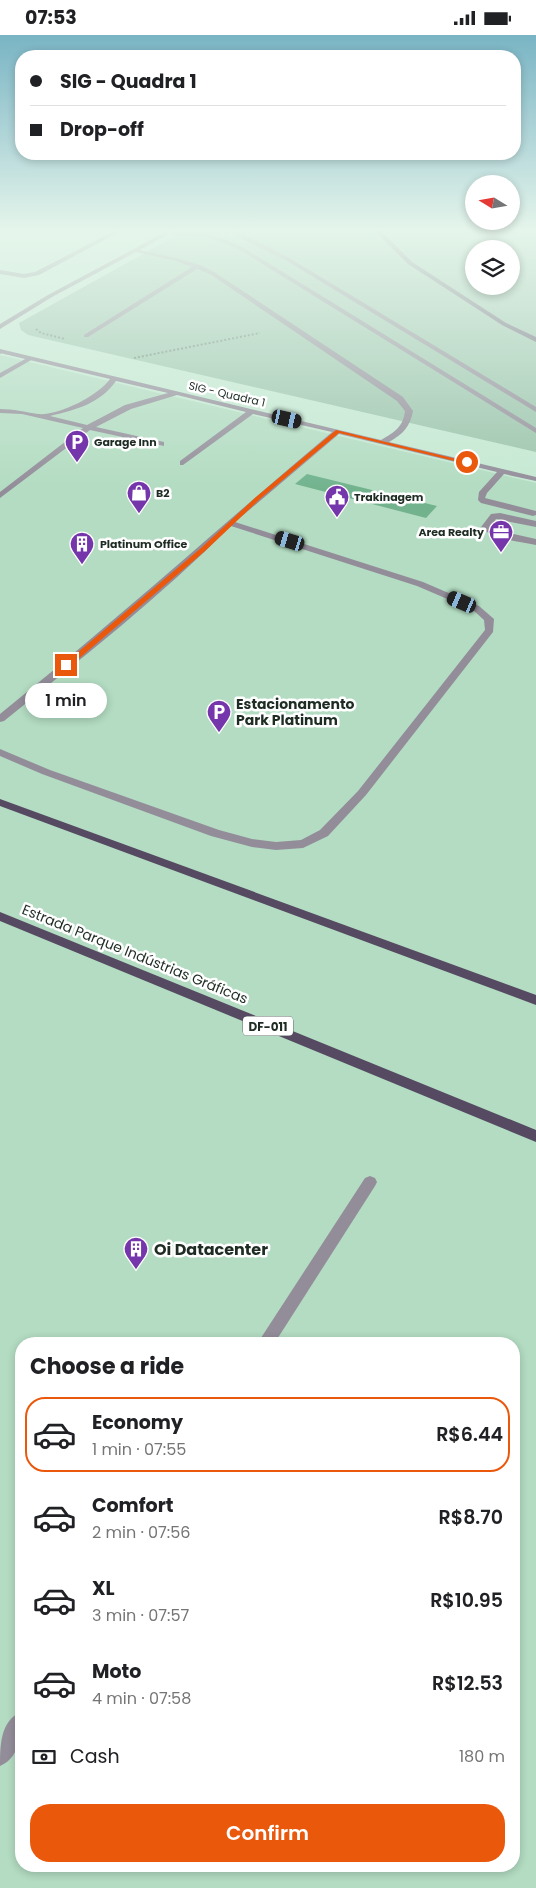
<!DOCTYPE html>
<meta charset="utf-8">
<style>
:root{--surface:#fff;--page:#f2f2f2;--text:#202124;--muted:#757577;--line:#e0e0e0;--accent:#ea580c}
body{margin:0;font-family:Poppins,sans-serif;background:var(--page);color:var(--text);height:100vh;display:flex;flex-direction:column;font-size:19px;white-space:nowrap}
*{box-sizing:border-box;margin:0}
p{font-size:16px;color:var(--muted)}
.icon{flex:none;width:28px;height:28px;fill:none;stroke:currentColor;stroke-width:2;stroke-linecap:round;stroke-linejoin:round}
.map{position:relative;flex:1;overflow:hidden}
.drawer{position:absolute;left:15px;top:1302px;width:505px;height:535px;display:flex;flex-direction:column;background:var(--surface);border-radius:20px;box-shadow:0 2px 8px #0003}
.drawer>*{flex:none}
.banner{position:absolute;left:15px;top:15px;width:506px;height:110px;border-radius:20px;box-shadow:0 2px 8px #0003;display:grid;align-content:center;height:110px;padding:0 15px;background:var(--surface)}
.needle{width:32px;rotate:281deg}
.fabs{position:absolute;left:465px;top:140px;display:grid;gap:10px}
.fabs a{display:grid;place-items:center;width:55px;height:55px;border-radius:50%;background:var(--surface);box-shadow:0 2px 8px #0003;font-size:25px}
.end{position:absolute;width:22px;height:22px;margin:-11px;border:6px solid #ea580c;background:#fff;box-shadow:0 0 0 2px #fff}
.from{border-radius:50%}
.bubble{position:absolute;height:35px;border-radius:18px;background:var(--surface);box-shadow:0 2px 8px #0003;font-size:16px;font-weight:600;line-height:35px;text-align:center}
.car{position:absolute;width:15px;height:30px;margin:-15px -8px;border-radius:6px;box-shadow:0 0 4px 1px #0007;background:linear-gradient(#222 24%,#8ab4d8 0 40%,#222 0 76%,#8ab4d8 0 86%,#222 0)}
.banner b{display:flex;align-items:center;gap:18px;height:48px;font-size:19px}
.banner b+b{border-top:1px solid var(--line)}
.banner i{width:12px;height:12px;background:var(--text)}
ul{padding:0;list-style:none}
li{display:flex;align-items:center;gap:15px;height:75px;margin:0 10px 8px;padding:0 5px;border:2px solid transparent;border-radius:20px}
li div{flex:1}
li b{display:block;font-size:19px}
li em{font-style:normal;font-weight:600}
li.active{border-color:var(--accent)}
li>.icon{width:45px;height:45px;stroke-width:1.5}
h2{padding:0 15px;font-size:22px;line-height:60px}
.pay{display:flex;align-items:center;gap:12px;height:55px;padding:0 15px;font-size:19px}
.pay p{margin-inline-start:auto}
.primary-button{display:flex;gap:10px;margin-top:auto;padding:10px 15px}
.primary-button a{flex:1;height:58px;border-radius:20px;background:var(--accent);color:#fff;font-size:20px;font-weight:600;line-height:58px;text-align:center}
.status{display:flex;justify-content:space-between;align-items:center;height:35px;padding:0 25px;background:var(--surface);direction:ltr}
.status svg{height:14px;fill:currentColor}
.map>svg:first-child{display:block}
.built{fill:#b3dcc2;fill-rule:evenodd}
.green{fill:#9cc4ac;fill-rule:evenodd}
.water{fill:#72b38e}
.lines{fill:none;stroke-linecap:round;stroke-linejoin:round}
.path{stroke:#6f8778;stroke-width:2;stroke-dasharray:2 2;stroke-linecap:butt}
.service{fill:#938d9a;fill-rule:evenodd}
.minor{fill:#938d9a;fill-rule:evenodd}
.secondary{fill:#6e6679;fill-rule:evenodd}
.primary{fill:#554a61;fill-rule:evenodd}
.route{fill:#ea580c}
.labels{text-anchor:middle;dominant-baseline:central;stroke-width:5;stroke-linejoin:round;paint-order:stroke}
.far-street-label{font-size:11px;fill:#1f2c24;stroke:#fff}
.far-poi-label{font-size:11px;font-weight:bold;fill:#1f2c24;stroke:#fff;text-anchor:start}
.shield{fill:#fff;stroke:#626b66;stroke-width:1}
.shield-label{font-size:12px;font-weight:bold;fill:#1f2c24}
.poi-label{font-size:14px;font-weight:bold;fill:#1f2c24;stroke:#fff;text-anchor:start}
.street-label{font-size:14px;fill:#1f2c24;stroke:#fff}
.near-poi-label{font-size:16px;font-weight:bold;fill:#1f2c24;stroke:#fff;text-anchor:start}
</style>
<div class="status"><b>07:53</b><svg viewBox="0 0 49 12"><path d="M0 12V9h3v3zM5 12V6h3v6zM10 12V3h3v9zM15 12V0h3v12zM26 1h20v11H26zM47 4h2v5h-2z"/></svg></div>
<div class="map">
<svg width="536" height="1853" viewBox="0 0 536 1853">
<rect width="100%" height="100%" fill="#c6e9d3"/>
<!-- built -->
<path class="built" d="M0,320l536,128v1405h-536zM21,1309h493v522h-493z"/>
<!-- green -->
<path class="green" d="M186,195h350v222l-508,-117 -7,-5 -2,-7zM474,214h37v37h-37z"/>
<!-- water -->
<polygon class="water" points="307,439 437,471 426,483 295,449"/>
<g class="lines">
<!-- path -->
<g class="path">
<polyline points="36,294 41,298 65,304"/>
<polyline points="134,323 260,298"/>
</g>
<!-- service -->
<g class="service">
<polygon points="116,195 123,195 39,240 24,243 0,239 0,235 24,239 35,237"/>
<path d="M167,196l5,1 -32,18 40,9 20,6 14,7 189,125 10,14c-3,16 -10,23 -24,31l147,35v4l-32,-7 -17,19 -2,5 51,13v4l-3,1 -52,-13 -3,-3 1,-8 18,-20 -158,-38 -104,88 188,60 56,24 15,13 -1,13 -127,163 -38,41 -25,12 -27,2 -24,-3 -41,-11 -169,-62 -42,-18v-7l50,21 169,60 33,9 24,3 25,-2 19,-10 38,-39 127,-161 -1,-10 -11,-10 -56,-24 -186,-60c-71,71 -150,133 -227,195l-4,1v-8c113,-91 221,-188 332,-282l-79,-18 -70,51h-3v-4l66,-49 -69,-17 -46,14 -35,18 68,15v4l-74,-16 -90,68v-6l83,-64 -61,-14 -22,-1v-4c13,0 25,3 38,5 20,2 60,-18 72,-35l-110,-26v-4l381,91c14,-8 22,-13 24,-29l-8,-10 -187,-127 -13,-5 -109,68h-4v-2l108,-68 -16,-6 -40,-9 -84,45 -52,32v-5l48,-29zM116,346l52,12 -43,12 -38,20 -37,-9c25,-6 50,-12 66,-35z"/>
<path d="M500,478l36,8v6l-40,-8 -6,8 5,3 41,9v6c-17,-4 -43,-5 -55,-18l10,-13z"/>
<polygon points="370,1141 375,1143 377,1147 375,1151 274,1309 257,1309 365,1143"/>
<path d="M21,1677c1,19 0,45 -21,54 0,-20 0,-45 21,-54z"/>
</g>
<!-- minor -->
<g class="minor">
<path d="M160,195l34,3 34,-3 -19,5 16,4 19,9 292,180v5l-296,-183c-13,-6 -27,-12 -41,-14 -13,-1 -27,1 -39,-6z"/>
<polygon points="230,195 236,195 291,224 536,372 536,377 287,226 240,203"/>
<polygon points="0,314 3,316 2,318 0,319"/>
<polygon points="27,323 33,324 0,343 0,338"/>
</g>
<!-- secondary -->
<polygon class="secondary" points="374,195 380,195 412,227 506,288 536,302 536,307 502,290 408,229"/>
<!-- primary -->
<g class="primary">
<polygon points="0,764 536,960 536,970 0,771"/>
<polygon points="0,877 536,1095 536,1107 0,886"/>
</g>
</g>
<!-- sky -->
<linearGradient id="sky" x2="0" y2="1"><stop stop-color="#79b4c4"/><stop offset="0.43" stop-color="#e5f5eb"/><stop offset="1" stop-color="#e5f5eb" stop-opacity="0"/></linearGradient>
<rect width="536" height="454" fill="url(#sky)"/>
<!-- route -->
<polygon class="route" points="336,395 469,427 467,429 339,398 260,464 205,516 69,632 64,632 64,629 201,513 256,462"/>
<!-- icons -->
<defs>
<symbol id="parking-pin" viewBox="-11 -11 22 30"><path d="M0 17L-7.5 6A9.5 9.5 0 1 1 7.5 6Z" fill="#7636ab" stroke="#fff"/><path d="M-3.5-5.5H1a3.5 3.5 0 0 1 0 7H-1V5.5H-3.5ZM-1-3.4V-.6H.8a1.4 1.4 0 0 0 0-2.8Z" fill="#fff"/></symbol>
<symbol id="shop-pin" viewBox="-11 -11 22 30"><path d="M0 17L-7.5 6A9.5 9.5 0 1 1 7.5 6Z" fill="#7636ab" stroke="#fff"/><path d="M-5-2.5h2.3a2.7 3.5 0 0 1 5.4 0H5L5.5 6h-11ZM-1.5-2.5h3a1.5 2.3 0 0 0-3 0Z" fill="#fff"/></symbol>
<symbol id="civic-pin" viewBox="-11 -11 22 30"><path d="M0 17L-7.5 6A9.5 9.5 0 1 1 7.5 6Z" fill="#7636ab" stroke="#fff"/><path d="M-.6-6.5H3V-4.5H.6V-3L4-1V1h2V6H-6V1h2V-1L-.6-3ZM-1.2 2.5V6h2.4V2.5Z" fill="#fff"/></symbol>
<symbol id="office-pin" viewBox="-11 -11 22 30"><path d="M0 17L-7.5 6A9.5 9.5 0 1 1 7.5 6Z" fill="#7636ab" stroke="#fff"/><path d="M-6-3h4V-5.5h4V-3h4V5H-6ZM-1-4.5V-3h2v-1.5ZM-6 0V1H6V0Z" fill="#fff"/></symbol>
<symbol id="building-pin" viewBox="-11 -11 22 30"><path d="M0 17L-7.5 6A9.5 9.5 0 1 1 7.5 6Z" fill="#7636ab" stroke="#fff"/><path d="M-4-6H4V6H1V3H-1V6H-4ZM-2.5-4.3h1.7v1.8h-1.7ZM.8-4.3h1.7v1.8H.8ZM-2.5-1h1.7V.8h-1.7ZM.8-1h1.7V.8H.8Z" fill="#fff"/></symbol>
</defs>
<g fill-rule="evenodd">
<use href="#parking-pin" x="63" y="393" width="28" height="38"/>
<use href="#shop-pin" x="125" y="444" width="28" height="38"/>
<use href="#civic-pin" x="323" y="448" width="28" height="38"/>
<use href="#office-pin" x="487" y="483" width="28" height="38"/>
<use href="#building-pin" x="68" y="495" width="28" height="38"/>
<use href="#parking-pin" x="205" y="663" width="28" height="38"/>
<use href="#building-pin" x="122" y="1200" width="28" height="38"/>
</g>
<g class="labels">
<!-- far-street labels -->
<g class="far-street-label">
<text transform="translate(227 359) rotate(13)">SIG - Quadra 1</text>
</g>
<!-- far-poi labels -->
<g class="far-poi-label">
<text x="94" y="407">Garage Inn</text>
<text x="156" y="458">B2</text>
<text x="354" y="462">Trakinagem</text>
<text x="484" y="497" text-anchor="end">Area Realty</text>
<text x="100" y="509">Platinum Office</text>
</g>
<!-- shield labels -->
<rect class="shield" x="243" y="981.5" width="50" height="19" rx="4"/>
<g class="shield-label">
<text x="268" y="991">DF-011</text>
</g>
<!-- poi labels -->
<g class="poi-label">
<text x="236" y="669">Estacionamento<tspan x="236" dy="16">Park Platinum</tspan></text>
</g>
<!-- street labels -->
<g class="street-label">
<text transform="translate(135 919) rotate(22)">Estrada Parque Indústrias Gráficas</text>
</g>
<!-- near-poi labels -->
<g class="near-poi-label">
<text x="154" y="1214">Oi Datacenter</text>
</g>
</g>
</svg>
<div class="fabs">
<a><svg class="needle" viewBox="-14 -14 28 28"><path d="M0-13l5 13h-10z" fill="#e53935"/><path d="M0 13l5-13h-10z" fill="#757577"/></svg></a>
<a><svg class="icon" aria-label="layers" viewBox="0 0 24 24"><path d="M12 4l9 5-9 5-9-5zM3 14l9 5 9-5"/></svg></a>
</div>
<i class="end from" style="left:467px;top:427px"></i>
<i class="end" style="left:66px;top:630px"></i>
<div class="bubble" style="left:25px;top:648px;width:82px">1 min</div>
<i class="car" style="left:287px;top:384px;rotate:103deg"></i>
<i class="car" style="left:290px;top:506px;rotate:287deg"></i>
<i class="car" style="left:462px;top:567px;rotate:293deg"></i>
<div class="banner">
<b><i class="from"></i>SIG - Quadra 1</b>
<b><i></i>Drop-off</b>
</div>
<section class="drawer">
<h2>Choose a ride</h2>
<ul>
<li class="active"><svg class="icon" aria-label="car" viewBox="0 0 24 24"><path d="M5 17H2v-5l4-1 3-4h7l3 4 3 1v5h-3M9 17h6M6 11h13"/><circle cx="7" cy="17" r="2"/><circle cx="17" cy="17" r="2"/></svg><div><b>Economy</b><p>1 min · 07:55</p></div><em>R$6.44</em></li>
<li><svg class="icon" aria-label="car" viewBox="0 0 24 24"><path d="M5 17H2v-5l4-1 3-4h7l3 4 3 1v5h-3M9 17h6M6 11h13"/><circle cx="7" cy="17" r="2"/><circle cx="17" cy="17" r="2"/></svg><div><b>Comfort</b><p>2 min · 07:56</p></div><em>R$8.70</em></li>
<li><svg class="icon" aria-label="car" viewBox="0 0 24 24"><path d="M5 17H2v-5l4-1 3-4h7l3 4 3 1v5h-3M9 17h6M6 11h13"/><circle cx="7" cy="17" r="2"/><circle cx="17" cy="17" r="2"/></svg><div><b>XL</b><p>3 min · 07:57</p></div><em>R$10.95</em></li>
<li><svg class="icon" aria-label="car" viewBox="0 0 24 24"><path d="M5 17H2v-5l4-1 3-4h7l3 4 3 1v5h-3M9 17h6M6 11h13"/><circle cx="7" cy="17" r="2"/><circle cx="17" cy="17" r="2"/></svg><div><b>Moto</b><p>4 min · 07:58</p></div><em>R$12.53</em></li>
</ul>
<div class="pay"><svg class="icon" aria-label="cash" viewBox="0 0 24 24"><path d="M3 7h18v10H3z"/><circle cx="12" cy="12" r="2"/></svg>Cash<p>180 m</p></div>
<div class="primary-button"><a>Confirm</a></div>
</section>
</div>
